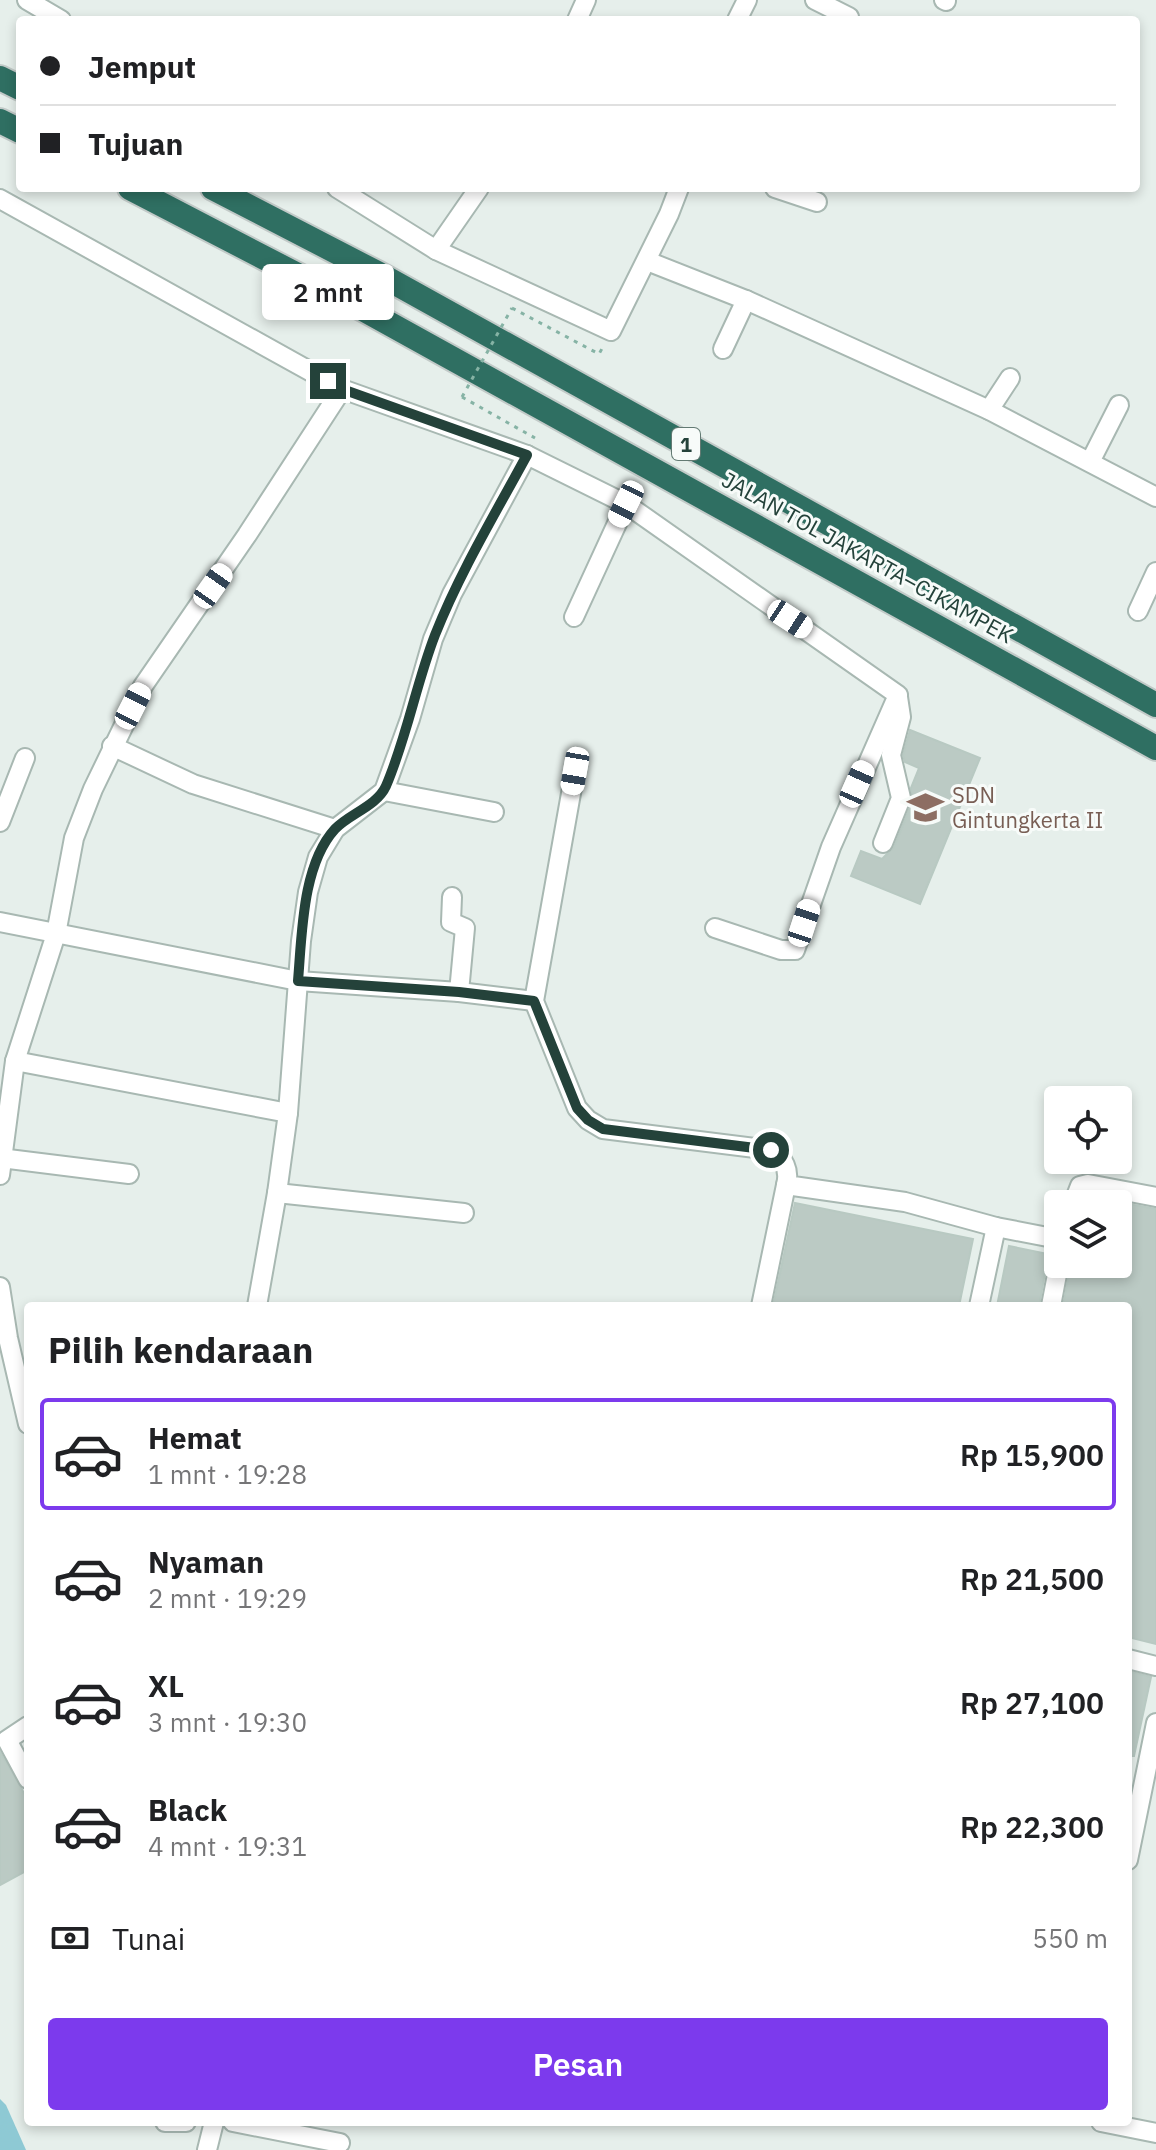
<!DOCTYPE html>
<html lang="id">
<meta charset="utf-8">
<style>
:root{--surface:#fff;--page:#f2f2f2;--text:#202124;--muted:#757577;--line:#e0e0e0;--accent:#7c3aed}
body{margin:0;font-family:"IBM Plex Sans",sans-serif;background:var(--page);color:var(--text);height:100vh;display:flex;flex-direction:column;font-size:30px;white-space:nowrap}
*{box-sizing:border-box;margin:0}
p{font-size:26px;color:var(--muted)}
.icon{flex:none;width:44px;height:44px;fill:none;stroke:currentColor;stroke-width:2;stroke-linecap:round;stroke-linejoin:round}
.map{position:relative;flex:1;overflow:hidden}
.drawer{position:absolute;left:24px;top:1302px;width:1108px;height:824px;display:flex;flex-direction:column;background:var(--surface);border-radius:8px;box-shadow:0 4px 12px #0003}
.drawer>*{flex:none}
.guide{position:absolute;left:16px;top:16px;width:1124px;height:176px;border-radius:8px;box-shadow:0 4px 12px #0003;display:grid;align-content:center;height:176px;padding:0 24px;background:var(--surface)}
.buttons{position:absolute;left:1044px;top:1086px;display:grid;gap:16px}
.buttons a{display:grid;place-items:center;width:88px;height:88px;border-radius:8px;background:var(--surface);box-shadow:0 4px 12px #0003;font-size:40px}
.end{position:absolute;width:36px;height:36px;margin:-18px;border:10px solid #24423a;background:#fff;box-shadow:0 0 0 4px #fff}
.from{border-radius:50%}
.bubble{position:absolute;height:56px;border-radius:8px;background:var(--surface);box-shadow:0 4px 12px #0003;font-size:26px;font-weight:600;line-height:56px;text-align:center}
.car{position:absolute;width:24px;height:48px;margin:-24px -12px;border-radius:10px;box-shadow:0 0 6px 2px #0007;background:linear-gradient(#fff 24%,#345 0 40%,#fff 0 76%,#345 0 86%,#fff 0)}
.guide b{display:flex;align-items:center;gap:28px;height:76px;font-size:30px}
.guide b+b{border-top:2px solid var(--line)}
.guide i{width:20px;height:20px;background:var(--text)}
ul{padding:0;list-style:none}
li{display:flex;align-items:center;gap:24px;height:112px;margin:0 16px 12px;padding:0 8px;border:4px solid transparent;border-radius:8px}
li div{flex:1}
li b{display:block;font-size:30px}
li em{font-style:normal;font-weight:600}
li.on{border-color:var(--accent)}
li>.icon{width:72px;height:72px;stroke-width:1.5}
h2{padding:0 24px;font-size:36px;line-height:96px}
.pay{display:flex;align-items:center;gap:20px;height:88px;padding:0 24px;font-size:30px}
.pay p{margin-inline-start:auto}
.primary-button{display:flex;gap:16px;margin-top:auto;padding:16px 24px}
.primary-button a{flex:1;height:92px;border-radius:8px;background:var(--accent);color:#fff;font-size:32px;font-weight:600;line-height:92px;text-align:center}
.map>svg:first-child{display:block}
.water{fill:#8ec9d4}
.building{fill:#bbcac4;stroke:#b8c9c2;stroke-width:2}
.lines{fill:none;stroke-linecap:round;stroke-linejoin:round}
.minor-casing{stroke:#a8b8b2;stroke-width:22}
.highway-casing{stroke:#c2cac8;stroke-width:28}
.path{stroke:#86b3a5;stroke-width:3;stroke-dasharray:4 6;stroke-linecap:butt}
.minor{stroke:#fff;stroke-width:18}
.highway{stroke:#2f6f62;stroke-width:24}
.path-bridge{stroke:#86b3a5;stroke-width:3;stroke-dasharray:4 6;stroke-linecap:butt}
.route{stroke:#24423a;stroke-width:10}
.labels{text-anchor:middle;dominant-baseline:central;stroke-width:6;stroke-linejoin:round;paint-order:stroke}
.shield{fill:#f7fbf9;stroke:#637a73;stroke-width:2}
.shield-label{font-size:20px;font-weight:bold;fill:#24423a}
.street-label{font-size:22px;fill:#24423a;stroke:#f7fbf9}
.education-label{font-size:22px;fill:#785e54;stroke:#f7fbf9;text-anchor:start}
</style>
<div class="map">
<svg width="1156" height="2150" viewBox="0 0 1156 2150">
<rect width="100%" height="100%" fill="#e6efeb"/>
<!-- water -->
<polygon class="water" points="0,2099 6,2105 26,2150 0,2150"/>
<!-- building -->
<g class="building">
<polygon points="910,730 980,758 920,904 851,876 861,851 882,859 894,847 912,802 911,788 919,768 905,762 903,755"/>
<polygon points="1118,1202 1156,1209 1156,1644 1128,1637 1128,1306 1063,1306 1071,1264 1118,1264"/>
<polygon points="795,1203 973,1239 959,1306 773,1306"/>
<polygon points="1009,1246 1052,1255 1047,1262 1039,1306 997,1306"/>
<polygon points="1128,1671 1151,1677 1134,1756 1128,1756"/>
<polygon points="0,1752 28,1800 28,1870 0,1885"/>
</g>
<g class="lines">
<defs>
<g id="minor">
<polyline points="27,0 61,20"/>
<polyline points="815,0 849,17"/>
<polyline points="944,0 946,1"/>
<polyline points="577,20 586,0"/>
<polyline points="737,20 747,0"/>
<polyline points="337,188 436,250 611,331 669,214 679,188"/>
<polyline points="775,188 817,202"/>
<polyline points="0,199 342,389 527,455 626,504 898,695 831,847 795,950 781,950 715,928"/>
<polyline points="436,250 479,188"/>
<polyline points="647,261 746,300 989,410 1156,497"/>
<polyline points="723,349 746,300"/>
<polyline points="989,410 1010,378"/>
<polyline points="1090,462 1119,405"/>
<polyline points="1138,611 1156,572"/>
<polyline points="574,617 626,504"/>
<polyline points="112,746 193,784 335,829"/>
<path d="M575,771l-41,230 43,107 11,12 15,9 168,21c13,8 19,20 15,35l119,17 91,25 62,12"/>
<polyline points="384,791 494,812"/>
<polyline points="0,822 25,758"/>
<polyline points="883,843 901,798 891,755 901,717 898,697"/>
<polyline points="452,897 451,922 465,928 459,992"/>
<polyline points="0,922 298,981 459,992 534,1001"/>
<polyline points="15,1061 288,1113"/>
<polyline points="0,1158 129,1174"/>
<polyline points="0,1175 15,1061 56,934 74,838 93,789 143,686 247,535 342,389"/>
<polyline points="277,1193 464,1213"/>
<polyline points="1073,1204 1080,1186 1088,1184 1156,1197"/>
<polyline points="0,1287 8,1338 28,1424"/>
<polyline points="257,1306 277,1193 288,1113 301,941 308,892 318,857 335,829 384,791 410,719 433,639 452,594 527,455"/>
<polyline points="761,1306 786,1185"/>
<polyline points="979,1306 996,1227"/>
<polyline points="1051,1306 1059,1264"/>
<polyline points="1128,1659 1156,1666"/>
<polyline points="28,1726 7,1740 28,1779"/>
<polyline points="1128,1860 1156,1723"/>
<polyline points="165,2122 186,2122"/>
<polyline points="233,2122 340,2143"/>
<polyline points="1101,2122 1156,2133"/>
<polyline points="207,2150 214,2122"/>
</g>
<g id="highway">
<polyline points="0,78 20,88"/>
<polyline points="0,121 20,131"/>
<polyline points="130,188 361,308 1156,748"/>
<polyline points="213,188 379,274 1156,705"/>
</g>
</defs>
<!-- minor casing -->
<use href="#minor" class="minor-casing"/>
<!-- highway casing -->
<use href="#highway" class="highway-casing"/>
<!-- path -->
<g class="path">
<polyline points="512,308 599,354 604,345"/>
<polyline points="462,397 535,438"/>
</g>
<!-- minor -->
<use href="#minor" class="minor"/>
<!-- highway -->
<use href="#highway" class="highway"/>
<!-- path-bridge -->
<polyline class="path-bridge" points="462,397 512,308"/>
</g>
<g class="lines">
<!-- route -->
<path class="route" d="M328,381l14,8 185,66c-32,59 -67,117 -92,180 -19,49 -28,102 -49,151 -9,20 -37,28 -51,43 -33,36 -33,106 -37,152l161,11 75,9 43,107 11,12 15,9 168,21"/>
</g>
<!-- icons -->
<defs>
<symbol id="school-bare" viewBox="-9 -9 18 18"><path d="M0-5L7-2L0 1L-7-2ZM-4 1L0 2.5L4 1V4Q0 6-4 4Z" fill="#8d6e63" stroke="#f7fbf9" stroke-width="2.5" paint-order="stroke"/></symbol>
</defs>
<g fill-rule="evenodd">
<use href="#school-bare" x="900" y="782" width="51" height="51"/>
</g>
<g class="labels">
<!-- shield labels -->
<rect class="shield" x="672" y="428" width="28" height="32" rx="6"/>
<g class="shield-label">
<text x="686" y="444">1</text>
</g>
<!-- street labels -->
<g class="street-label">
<text transform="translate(868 557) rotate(29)">JALAN TOL JAKARTA–CIKAMPEK</text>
</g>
<!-- education labels -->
<g class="education-label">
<text x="952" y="794">SDN<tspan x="952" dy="25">Gintungkerta II</tspan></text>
</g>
</g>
</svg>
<div class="buttons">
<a><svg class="icon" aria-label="locate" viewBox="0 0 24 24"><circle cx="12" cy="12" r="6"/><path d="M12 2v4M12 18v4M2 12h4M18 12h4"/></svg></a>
<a><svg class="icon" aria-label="layers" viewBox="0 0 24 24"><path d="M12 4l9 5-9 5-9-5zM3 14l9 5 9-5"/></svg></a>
</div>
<i class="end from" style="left:771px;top:1150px"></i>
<i class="end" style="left:328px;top:381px"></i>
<div class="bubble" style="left:262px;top:264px;width:132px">2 mnt</div>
<i class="car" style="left:626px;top:504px;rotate:206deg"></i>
<i class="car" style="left:213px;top:586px;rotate:35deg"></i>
<i class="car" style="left:790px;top:619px;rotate:123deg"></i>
<i class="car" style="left:133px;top:706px;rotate:27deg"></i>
<i class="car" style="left:575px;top:771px;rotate:190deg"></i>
<i class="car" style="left:857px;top:784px;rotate:24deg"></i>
<i class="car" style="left:804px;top:923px;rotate:18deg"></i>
<div class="guide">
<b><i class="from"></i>Jemput</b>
<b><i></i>Tujuan</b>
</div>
<section class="drawer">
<h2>Pilih kendaraan</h2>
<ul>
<li class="on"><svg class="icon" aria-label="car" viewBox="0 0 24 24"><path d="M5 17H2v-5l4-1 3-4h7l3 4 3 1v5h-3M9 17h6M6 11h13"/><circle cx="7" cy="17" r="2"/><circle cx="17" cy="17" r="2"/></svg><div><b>Hemat</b><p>1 mnt · 19:28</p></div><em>Rp 15,900</em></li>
<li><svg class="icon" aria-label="car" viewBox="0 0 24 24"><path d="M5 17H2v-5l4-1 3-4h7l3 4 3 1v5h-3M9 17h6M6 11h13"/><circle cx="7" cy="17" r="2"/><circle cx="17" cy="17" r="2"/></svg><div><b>Nyaman</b><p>2 mnt · 19:29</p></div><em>Rp 21,500</em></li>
<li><svg class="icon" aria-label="car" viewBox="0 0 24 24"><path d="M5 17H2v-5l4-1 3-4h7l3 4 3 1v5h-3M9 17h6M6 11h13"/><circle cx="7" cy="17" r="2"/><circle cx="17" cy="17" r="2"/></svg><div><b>XL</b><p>3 mnt · 19:30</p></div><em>Rp 27,100</em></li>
<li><svg class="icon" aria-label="car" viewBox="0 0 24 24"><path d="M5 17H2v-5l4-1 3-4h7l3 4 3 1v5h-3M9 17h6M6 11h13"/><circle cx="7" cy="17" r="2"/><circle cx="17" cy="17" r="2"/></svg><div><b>Black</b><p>4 mnt · 19:31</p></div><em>Rp 22,300</em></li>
</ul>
<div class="pay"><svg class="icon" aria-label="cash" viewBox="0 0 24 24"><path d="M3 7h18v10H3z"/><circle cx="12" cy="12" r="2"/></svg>Tunai<p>550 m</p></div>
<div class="primary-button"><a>Pesan</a></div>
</section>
</div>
